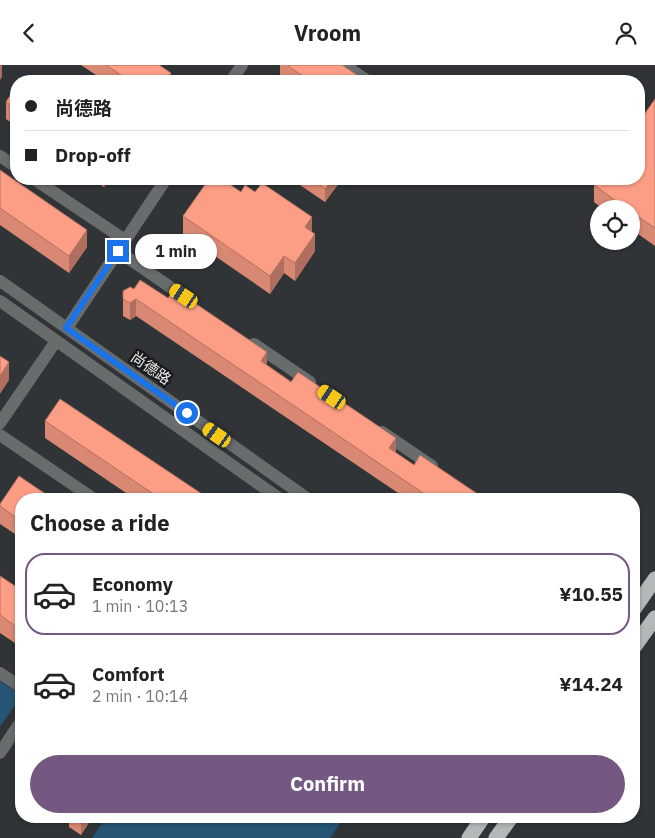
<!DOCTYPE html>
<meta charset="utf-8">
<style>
:root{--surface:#fff;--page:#f6f6f6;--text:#222;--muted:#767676;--line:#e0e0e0;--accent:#745882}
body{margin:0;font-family:"IBM Plex Sans","Noto Sans SC",sans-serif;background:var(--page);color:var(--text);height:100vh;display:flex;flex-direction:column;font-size:19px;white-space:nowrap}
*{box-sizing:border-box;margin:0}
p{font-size:16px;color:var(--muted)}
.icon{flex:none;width:28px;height:28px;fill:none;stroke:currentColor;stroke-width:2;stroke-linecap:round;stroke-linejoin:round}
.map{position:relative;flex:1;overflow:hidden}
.details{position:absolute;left:15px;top:428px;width:625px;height:330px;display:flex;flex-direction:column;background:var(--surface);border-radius:20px;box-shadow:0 1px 4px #0004}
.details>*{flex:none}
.guide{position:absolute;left:10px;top:10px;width:635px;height:110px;border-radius:20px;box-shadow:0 1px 4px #0004;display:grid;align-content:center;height:110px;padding:0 15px;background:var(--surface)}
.fabs{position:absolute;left:590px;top:135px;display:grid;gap:10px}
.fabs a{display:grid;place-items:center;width:50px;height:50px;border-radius:50%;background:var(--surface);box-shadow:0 1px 4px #0004;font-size:25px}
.end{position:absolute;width:22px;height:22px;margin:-11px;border:6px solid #1a73e8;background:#fff;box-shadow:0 0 0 2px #fff}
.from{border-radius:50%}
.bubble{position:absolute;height:35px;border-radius:18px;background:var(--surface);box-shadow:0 1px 4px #0004;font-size:16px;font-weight:700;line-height:35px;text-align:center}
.car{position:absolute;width:15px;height:30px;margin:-15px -8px;border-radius:6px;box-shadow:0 0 4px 1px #0007;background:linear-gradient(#f5c518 24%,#345 0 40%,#f5c518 0 76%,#345 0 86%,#f5c518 0)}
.guide b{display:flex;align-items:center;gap:18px;height:48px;font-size:19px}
.guide b+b{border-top:1px solid var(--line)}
.guide i{width:12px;height:12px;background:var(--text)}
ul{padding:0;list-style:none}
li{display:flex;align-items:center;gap:15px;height:82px;margin:0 10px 8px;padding:0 5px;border:2px solid transparent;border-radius:20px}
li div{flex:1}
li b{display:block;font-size:19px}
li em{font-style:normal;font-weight:700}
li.selected{border-color:var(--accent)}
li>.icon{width:45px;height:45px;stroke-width:1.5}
h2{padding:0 15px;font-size:22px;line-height:60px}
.primary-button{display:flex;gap:10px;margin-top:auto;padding:10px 15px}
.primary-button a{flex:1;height:58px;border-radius:30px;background:var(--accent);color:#fff;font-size:20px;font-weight:700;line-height:58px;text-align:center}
header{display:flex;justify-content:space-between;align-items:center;height:65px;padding:0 15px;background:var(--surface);font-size:22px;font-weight:700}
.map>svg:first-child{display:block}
.green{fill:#265474}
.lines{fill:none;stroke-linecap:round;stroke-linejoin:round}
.minor{stroke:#696c6c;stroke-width:12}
.highway{stroke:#b3b8b9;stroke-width:15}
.wall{fill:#d98873}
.shaded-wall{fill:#b06f5e}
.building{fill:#fc9e86;stroke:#b06f5e}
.route{stroke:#1a73e8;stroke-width:6}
.labels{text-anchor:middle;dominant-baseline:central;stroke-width:5;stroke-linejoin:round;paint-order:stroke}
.street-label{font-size:15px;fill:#e8eaeb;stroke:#1a1b1c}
</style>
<header><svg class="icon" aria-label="back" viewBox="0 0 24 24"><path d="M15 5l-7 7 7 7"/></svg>Vroom<svg class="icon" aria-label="person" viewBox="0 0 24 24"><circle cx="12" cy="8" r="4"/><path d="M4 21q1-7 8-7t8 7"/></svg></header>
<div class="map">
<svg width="655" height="773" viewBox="0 0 655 773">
<rect width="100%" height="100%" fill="#303436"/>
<!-- green -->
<g class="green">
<polygon points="0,616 18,628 19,634 0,662"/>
<polygon points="107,751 345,751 330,773 92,773"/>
</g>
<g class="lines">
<!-- minor -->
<g class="minor">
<polyline points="344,0 368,16"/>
<polyline points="231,16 242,0"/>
<polyline points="0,91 16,102"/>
<polyline points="34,114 125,175"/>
<polyline points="118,186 186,233"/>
<polyline points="0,216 308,434"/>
<polyline points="0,236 280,434"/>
<polyline points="67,263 166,114"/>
<polyline points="254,279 310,317"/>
<polyline points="0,358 56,276"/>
<polyline points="382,367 432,401"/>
<polyline points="0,370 94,434"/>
<polyline points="0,608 21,622"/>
<polyline points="0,688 21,656"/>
</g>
<!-- highway -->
<g class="highway">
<polyline points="634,544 655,514"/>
<polyline points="634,582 655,553"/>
<polyline points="469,773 484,751"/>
<polyline points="496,773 512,751"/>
</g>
</g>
<!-- wall -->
<g class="wall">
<polygon points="81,0 159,0 171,16 105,16"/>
<polygon points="280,0 342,0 366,16 286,16 280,12"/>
<polygon points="16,21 16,61 6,54 6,37"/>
<polygon points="655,34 655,181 631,164 631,144 603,144 594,137 594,120"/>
<polygon points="0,105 87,182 69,208 0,160"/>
<polygon points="92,114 110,114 104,122"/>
<polygon points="291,114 342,114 325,137"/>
<polygon points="241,127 312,166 315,186 295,216 284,208 270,229 183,169 183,151"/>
<polygon points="123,226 267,300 414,400 485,434 407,434 136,251 130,255 123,251"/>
<polygon points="45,356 202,434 135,434 45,373"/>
<polygon points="21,434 21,473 0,459 0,439"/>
<polygon points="0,511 21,525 21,582 0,568"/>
<polygon points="69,751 93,751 81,770 69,762"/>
</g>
<!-- shaded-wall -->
<g class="shaded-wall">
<polygon points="0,0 2,0 2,12 0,15"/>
<polygon points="171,8 171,16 165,16"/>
<polygon points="104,114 110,114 104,122"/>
<polygon points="333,114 342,114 325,137 325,124"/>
<polygon points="312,152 312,170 305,162"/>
<polygon points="87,165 87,182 69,208 69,191"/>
<polygon points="315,169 315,186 295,216 295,198"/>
<polygon points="284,191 284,208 270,229 270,211"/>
<polygon points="136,234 136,251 130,255 130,238"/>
<polygon points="267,287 267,304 261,296"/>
<polygon points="9,297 9,315 0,329 0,311"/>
<polygon points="396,373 396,391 389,383"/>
<polygon points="84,751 93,751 81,770 81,757"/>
</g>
<!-- building -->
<g class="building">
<polygon points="106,0 159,0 171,8 165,16 130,16"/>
<polygon points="287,0 342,0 366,16 310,16"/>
<polygon points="22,12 28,16 20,16"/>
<polygon points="16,21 16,44 6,37"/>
<polygon points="655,34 655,163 631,147 631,144 627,144 594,120 598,114 639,114 639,57"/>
<polygon points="0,105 87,165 69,191 0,143"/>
<polygon points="209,114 222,114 241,127 245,120 255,127 262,118 312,152 305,162 315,169 295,198 284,191 270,211 183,151"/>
<polygon points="311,114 333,114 325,124"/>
<polygon points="140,215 168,233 174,224 267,287 261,296 291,317 298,307 396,373 389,383 414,400 420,390 485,434 432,434 136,234 130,238 123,234 123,226 130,222 134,224"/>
<polygon points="0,291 9,297 0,311"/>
<polygon points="60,334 202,429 199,434 161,434 45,356"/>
<polygon points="19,411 53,434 21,434 21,456 0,441 0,439"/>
<polygon points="0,511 21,525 21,565 0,550"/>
<polygon points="72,751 84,751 81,757"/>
</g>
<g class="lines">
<!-- route -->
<polyline class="route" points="118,186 66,263 187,348"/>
</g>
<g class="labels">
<!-- street labels -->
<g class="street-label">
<text transform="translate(151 303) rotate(35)">尚德路</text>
</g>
</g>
</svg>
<div class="fabs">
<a><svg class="icon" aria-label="locate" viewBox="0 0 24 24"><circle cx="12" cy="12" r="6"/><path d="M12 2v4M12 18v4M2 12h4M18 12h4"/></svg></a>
</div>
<i class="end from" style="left:187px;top:348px"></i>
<i class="end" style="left:118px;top:186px"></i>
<div class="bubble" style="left:135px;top:169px;width:82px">1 min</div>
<i class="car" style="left:184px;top:231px;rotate:304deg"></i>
<i class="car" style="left:332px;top:332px;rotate:304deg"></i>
<i class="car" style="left:217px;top:370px;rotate:305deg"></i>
<div class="guide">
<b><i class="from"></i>尚德路</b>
<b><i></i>Drop-off</b>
</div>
<section class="details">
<h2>Choose a ride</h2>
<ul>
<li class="selected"><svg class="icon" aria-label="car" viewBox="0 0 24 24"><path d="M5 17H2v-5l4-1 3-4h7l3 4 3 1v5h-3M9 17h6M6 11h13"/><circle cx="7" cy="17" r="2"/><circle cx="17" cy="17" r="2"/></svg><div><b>Economy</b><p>1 min · 10:13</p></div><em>¥10.55</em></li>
<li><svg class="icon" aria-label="car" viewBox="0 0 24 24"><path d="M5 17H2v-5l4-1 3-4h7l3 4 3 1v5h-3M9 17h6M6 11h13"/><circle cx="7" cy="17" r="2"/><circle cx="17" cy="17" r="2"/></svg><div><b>Comfort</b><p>2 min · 10:14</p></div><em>¥14.24</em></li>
</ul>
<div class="primary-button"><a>Confirm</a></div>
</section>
</div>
